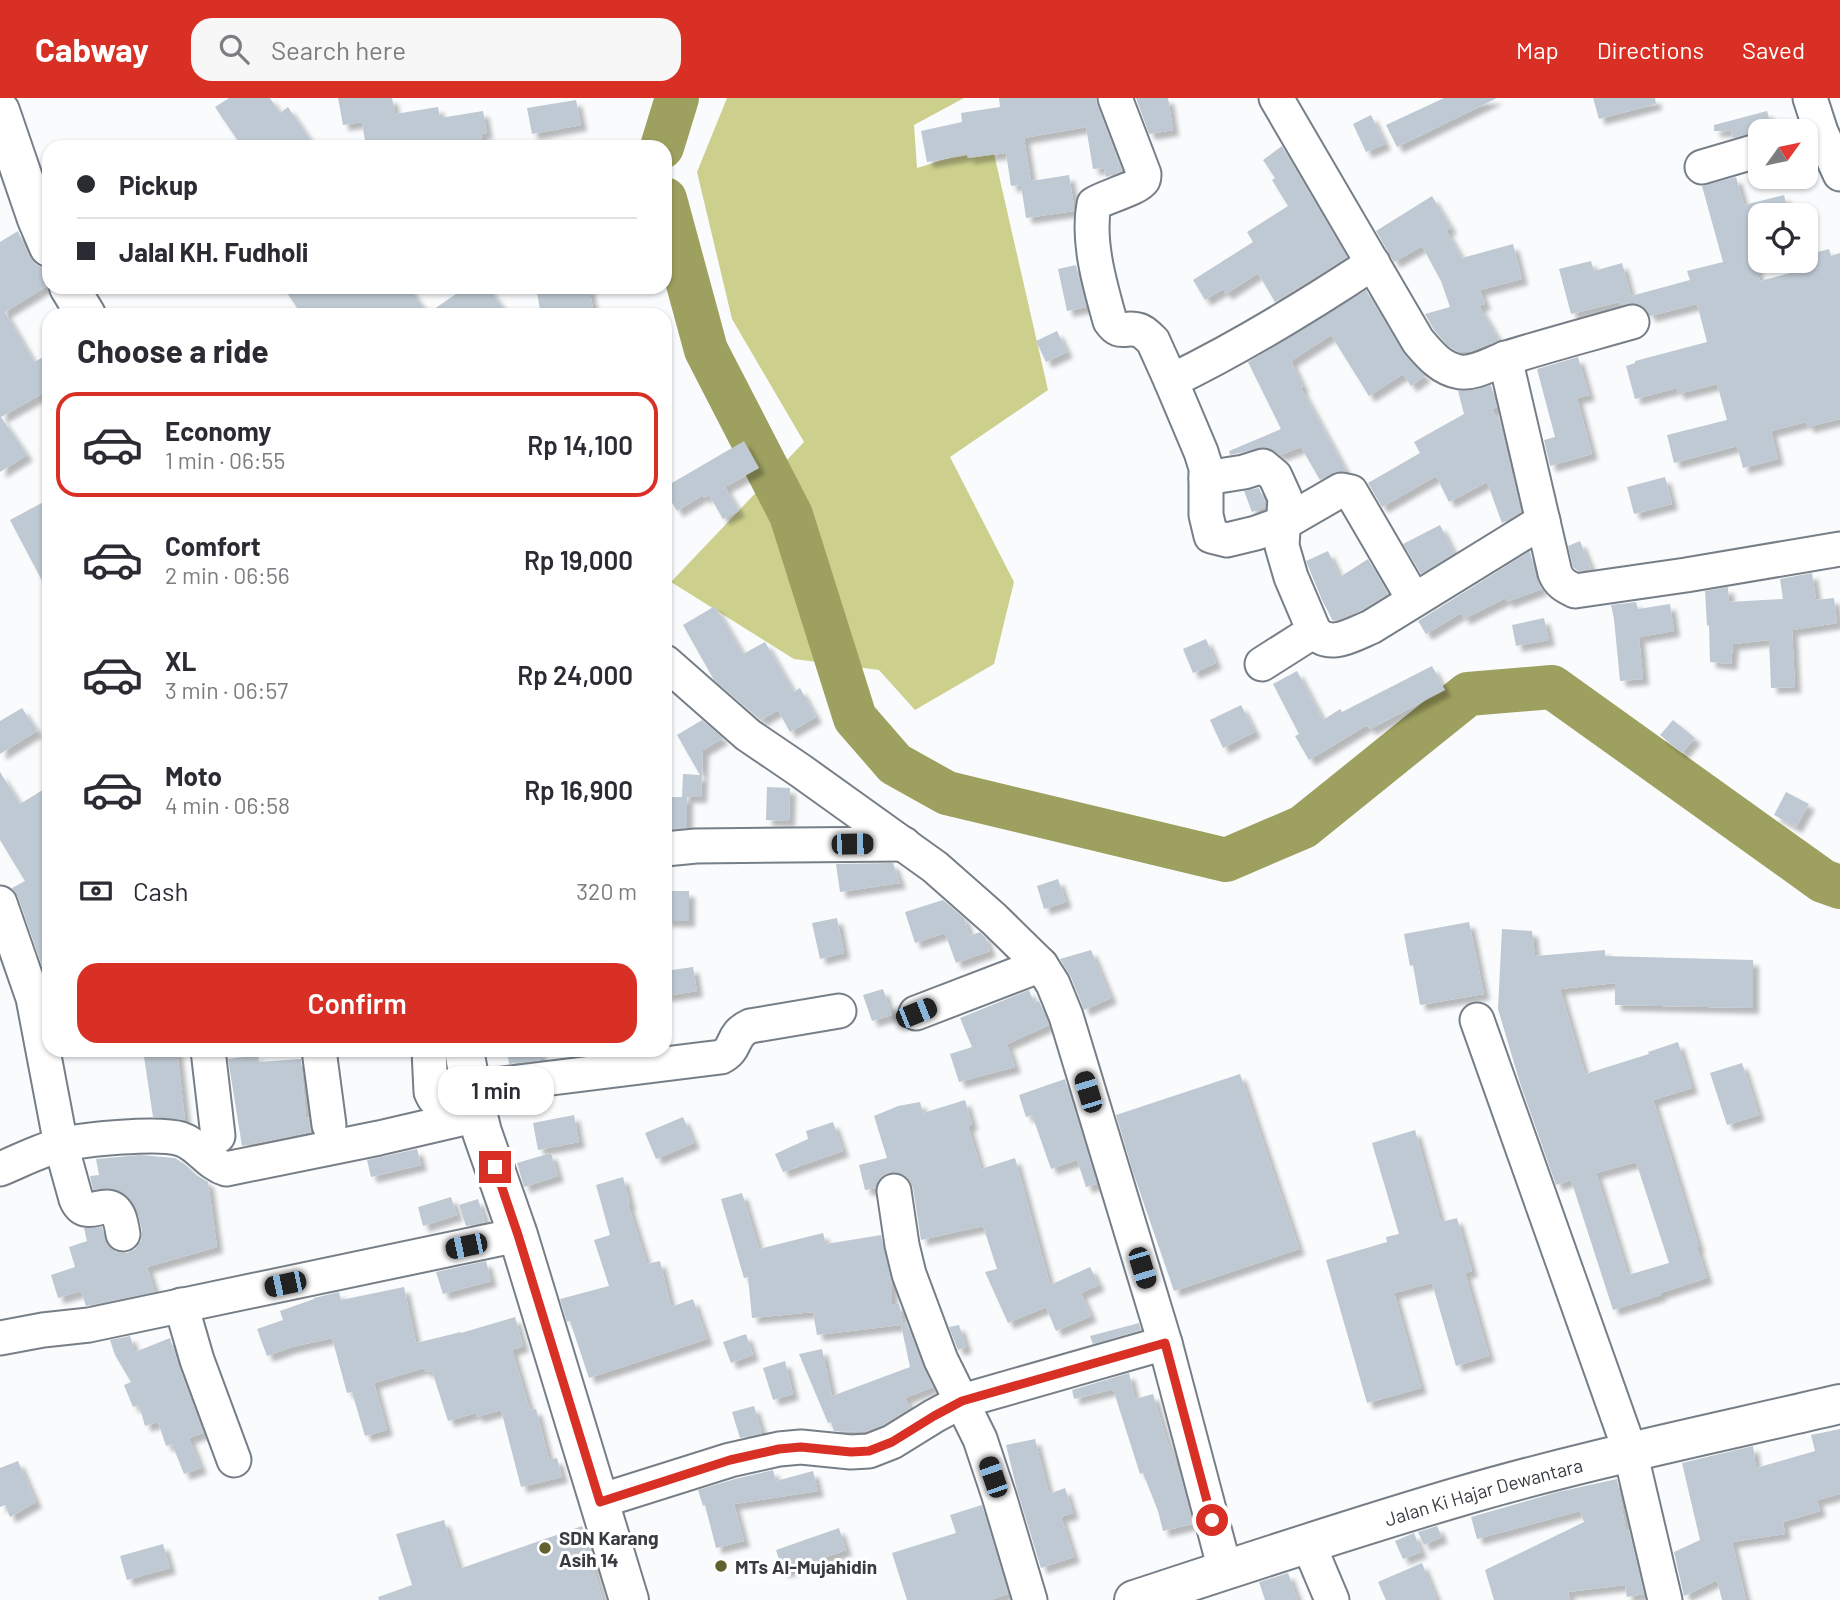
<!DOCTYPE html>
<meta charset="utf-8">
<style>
:root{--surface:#fff;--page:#f7f7f7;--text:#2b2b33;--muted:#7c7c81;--line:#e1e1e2;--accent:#d93025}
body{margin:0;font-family:Barlow,sans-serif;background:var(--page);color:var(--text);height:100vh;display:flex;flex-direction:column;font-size:26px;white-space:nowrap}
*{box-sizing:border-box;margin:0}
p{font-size:23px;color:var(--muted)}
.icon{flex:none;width:38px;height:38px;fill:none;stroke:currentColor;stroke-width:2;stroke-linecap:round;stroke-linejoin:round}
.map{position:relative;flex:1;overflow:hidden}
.sheet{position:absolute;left:42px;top:210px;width:630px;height:749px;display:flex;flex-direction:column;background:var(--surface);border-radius:21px;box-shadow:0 2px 5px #0004}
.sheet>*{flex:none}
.guide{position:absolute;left:42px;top:42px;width:630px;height:154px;border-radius:21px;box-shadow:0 2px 5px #0004;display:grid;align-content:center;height:154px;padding:0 35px;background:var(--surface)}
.needle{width:46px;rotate:57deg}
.fabs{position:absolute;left:1748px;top:21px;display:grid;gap:14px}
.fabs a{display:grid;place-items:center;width:70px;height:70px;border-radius:14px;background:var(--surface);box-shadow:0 2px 5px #0004;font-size:35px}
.end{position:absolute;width:32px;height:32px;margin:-16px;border:9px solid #d93025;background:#fff;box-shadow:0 0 0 4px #fff}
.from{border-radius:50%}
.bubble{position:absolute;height:49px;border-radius:21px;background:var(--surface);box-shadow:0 2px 5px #0004;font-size:23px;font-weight:600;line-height:49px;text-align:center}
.car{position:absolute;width:21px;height:42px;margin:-21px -10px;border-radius:9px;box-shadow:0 0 5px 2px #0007;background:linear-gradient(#222 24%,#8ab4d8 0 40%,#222 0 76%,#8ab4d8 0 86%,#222 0)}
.guide b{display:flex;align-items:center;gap:24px;height:66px;font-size:26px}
.guide b+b{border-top:2px solid var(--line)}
.guide i{width:18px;height:18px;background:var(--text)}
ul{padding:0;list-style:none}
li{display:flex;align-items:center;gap:21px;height:105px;margin:0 14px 10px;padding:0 21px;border:4px solid transparent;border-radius:21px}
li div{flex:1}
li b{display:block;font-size:26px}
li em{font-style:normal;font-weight:600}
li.on{border-color:var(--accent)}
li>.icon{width:63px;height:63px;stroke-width:1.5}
h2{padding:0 35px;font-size:32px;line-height:84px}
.pay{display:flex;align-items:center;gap:18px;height:77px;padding:0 35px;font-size:26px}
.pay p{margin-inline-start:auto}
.action{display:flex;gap:14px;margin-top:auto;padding:14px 35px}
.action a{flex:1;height:80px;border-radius:21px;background:var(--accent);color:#fff;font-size:28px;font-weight:600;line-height:80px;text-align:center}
header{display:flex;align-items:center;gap:42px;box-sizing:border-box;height:98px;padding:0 35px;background:var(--accent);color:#fff}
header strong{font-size:33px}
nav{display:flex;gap:38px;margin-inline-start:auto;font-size:24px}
.search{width:490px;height:63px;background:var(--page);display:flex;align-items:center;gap:18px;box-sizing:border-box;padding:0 24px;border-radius:21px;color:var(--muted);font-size:26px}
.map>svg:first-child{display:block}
.forest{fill:#cdd08d}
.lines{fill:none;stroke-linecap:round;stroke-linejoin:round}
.river{stroke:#9ea05f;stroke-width:44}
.building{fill:#bfc9d3;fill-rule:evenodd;filter:url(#shadow)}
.minor-casing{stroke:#767f88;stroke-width:37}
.major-casing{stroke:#767f88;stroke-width:42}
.minor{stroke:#fff;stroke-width:33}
.major{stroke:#fff;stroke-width:38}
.route{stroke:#d93025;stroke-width:9}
.poi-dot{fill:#60612e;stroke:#fff;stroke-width:2.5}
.labels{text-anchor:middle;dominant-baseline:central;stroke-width:6;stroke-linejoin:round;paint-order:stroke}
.street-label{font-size:19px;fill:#383c40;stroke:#fff}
.poi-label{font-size:19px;font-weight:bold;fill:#383c40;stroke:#fff;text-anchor:start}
</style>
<header>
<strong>Cabway</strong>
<div class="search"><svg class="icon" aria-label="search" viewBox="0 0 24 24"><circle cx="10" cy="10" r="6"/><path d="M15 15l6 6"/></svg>Search here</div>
<nav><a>Map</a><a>Directions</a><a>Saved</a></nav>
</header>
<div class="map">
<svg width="1840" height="1502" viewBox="0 0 1840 1502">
<defs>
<filter id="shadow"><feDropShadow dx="6" dy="6" stdDeviation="2" flood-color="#0004"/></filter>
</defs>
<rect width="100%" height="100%" fill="#f9fbfd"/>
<!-- forest -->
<polygon class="forest" points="727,0 964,0 914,27 917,70 992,47 1048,292 950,359 1014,484 994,566 915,612 879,572 794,561 671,484 804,344 732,221 697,74"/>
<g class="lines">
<!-- river -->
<g class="river">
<polyline points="662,49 677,0"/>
<polyline points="665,101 706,252 791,417 855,620 895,666 947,695 1226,762 1303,729 1468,596 1552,589 1823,783 1840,789"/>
</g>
</g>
<!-- building -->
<g class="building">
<polygon points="229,0 270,0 280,15 288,9 315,49 242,49 215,9"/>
<polygon points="338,0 392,0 395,16 438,9 440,20 483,13 487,35 481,36 483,49 366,49 362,24 343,27"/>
<polygon points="999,0 1096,0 1097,7 1122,73 1106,79 1104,70 1093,71 1086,29 1024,40 1031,83 1069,77 1074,108 1074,113 1026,120 1021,87 1011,88 1006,55 968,60 967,57 927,64 921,33 962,24 961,15 1000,9"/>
<polygon points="1136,0 1168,0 1173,32 1149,36"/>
<polygon points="1444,0 1497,0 1397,49 1386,27"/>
<polygon points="1593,0 1655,0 1656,6 1599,21"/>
<polygon points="576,2 581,27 532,36 527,10"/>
<polygon points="1767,13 1773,33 1755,34 1733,40 1731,33 1714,33 1714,27"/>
<polygon points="1371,17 1385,46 1366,54 1353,26"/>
<polygon points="1282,48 1347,159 1275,204 1258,175 1226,196 1223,191 1205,202 1193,182 1253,144 1247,134 1288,108 1272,82 1275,80 1263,62"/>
<polygon points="1736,79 1744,107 1784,97 1789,117 1751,117 1756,135 1748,138 1760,183 1806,171 1806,157 1829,151 1831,158 1840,155 1840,321 1808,329 1806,324 1771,333 1778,361 1743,370 1737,348 1674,365 1667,337 1727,322 1717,286 1678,296 1677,290 1635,301 1626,268 1635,265 1635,263 1707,244 1697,206 1650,218 1645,210 1637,206 1620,207 1619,204 1571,216 1559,171 1591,163 1594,173 1622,165 1631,198 1690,182 1687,173 1723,164 1702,88"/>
<polygon points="1432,98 1451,130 1446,132 1462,160 1513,146 1522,181 1480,192 1485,206 1479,208 1499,242 1468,254 1459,254 1448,248 1434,232 1425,216 1450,209 1441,183 1422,148 1394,164 1376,133"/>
<polygon points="18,133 29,158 36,167 46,171 49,175 49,181 47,188 5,214 34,264 49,256 49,292 1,319 27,357 0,374 0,144"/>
<polygon points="1076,167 1086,209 1067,213 1058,171"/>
<polygon points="283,189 409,189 427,216 466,189 488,189 508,217 302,217"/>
<polygon points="536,189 589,189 594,217 541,217"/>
<polygon points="1366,192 1402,253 1425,278 1411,288 1403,276 1369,298 1331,237 1291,263 1303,289 1301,290 1346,373 1332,375 1320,382 1301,349 1280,357 1266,349 1230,357 1229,353 1281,331 1248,264"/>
<polygon points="1057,233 1067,254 1046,264 1036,243"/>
<polygon points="1578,259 1589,297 1577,300 1592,356 1550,368 1544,342 1555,339 1537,271"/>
<polygon points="1491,287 1497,309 1492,311 1501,329 1521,414 1502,425 1487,384 1449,404 1436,378 1382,409 1368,385 1420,355 1414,344 1464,316 1458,293 1474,292"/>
<polygon points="744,343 759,370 725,389 739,413 723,421 709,397 704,400 703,397 677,413 665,393 665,389"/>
<polygon points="1665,379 1672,406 1634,416 1627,389"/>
<polygon points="1259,390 1265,404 1265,409 1252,414 1244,393"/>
<polygon points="49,401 49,496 10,422"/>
<polygon points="1440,427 1454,455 1421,476 1403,446"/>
<polygon points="1580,443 1591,471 1578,473 1573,469 1568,448"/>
<polygon points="1328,453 1340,479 1368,461 1388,496 1362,512 1333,523 1322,502 1306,463"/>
<polygon points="1530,453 1536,480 1542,491 1507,504 1506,500 1464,521 1461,515 1426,536 1418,523"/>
<polygon points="1812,475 1816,502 1834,500 1837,525 1792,532 1795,589 1771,590 1769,542 1733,546 1731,566 1710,564 1709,527 1707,528 1705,493 1728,489 1729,504 1783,501 1780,481"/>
<polygon points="1636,504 1638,511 1670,506 1674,533 1639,539 1643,581 1620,583 1614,521 1611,507"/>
<polygon points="715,508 743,556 765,544 794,594 800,590 816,619 790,634 778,612 761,622 714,582 683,527"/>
<polygon points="1544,520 1549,542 1516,548 1512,527"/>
<polygon points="1206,541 1216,565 1193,575 1183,551"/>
<polygon points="1432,568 1445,592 1370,631 1367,627 1309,662 1295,638 1299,636 1273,586 1297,573 1323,622 1340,611 1342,614"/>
<polygon points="1241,607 1255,634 1223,650 1210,622"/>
<polygon points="22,610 37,633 0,656 0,623"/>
<polygon points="702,622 723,640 703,652 701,699 682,699 683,676 700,677 677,637"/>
<polygon points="1673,622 1695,640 1682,655 1660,637"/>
<polygon points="0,674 20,706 49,688 49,880 43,871 18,799 12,790 25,783 0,742"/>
<polygon points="767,689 790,690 789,723 766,722"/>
<polygon points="1786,694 1809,706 1796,729 1774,717"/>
<polygon points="665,699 687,699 687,730 665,732"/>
<polygon points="893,765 900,785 840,794 836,766"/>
<polygon points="1058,781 1066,804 1044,811 1037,788"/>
<rect x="665" y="793" width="24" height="30"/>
<polygon points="943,802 964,820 970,838 980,834 985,839 990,853 956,865 945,835 915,845 905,814"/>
<polygon points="837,820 844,855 820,861 812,825"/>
<polygon points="1469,824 1484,896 1420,907 1413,867 1410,868 1404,836"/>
<path d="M1502,831l30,2 3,25 70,-6v6l148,4v48l-138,-3v-22l-55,6 25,85 64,-20 -1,-2 30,-10 14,46 -39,12 46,147h-2l10,31 -47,15 1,2 -48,15 -42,-130 -15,5 -36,-102 -22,-74zM1636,1064l33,101 -41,12 -32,-102z"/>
<polygon points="1091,852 1111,900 1084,912 1071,879 1060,861"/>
<polygon points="693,869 697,893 665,898 665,873"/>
<polygon points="883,891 892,917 872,923 863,897"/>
<polygon points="1029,892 1034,905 1039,903 1049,927 1007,946 1015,969 959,984 950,956 972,949 960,920"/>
<polygon points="143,952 177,952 185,1022 153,1019"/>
<polygon points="507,952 540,952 541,962 509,966"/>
<polygon points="258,957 259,964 301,961 306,1020 308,1019 311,1034 242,1048 228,961"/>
<polygon points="1742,965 1759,1017 1727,1027 1710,975"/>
<polygon points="1240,976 1299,1151 1174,1193 1133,1074 1116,1017"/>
<polygon points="1065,981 1097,1086 1086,1089 1077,1062 1051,1071 1032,1017 1026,1019 1019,997"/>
<polygon points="965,1002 972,1026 968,1028 981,1071 1015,1060 1050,1187 1090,1169 1099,1187 1081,1195 1091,1218 1056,1233 1046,1209 1008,1225 985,1174 997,1171 983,1128 921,1142 913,1090 909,1081 900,1075 891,1074 882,1078 876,1085 876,1090 865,1092 859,1067 887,1060 874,1018 898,1008 920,1004 923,1015"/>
<polygon points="574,1017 579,1044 538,1052 533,1025"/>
<polygon points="683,1019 694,1045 656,1061 645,1035"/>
<polygon points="833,1024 843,1053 783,1074 775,1056 808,1041 806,1033"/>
<polygon points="1415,1032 1441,1124 1457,1120 1472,1173 1465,1175 1489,1258 1456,1268 1432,1185 1394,1195 1421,1290 1367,1305 1326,1162 1387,1144 1386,1139 1399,1136 1372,1045"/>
<polygon points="417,1051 421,1067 371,1079 367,1062"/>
<polygon points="551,1055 558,1078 524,1089 517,1065"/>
<polygon points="140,1057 175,1060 186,1067 196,1077 208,1084 217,1149 147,1169 155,1194 86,1208 81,1193 58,1200 51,1177 75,1169 69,1149 87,1143 84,1130 102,1129 108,1148 117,1154 127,1155 135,1151 141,1143 142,1133 139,1120 130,1102 118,1092 110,1090 93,1092 90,1078 99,1077 96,1061"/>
<polygon points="623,1079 630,1106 628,1106 647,1166 660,1163 671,1209 693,1201 707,1241 589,1280 570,1223 567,1224 560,1201 609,1188 594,1142 610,1137 596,1087"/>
<polygon points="742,1095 759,1151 823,1135 826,1146 881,1137 892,1186 892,1206 899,1206 903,1225 906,1224 923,1269 933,1289 905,1300 910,1310 883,1327 865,1334 834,1333 831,1324 828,1325 799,1256 822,1251 832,1298 910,1269 901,1227 817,1237 813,1214 752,1220 748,1179 744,1180 721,1101"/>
<polygon points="451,1099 457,1117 423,1128 418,1109"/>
<polygon points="478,1101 485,1124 466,1128 459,1107"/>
<polygon points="486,1163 491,1183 443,1196 436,1174"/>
<polygon points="404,1189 416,1245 461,1234 461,1235 515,1219 523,1248 512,1252 530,1312 536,1311 549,1362 557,1360 562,1379 521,1389 501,1312 477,1319 476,1315 448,1323 432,1273 426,1274 424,1270 374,1285 387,1332 365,1338 352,1294 347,1295 332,1240 292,1249 267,1258 257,1231 283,1222 280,1213 314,1201 314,1200 339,1194 341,1202"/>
<polygon points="1139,1225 1141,1232 1093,1246 1090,1238"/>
<polygon points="959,1227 966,1249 958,1252 949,1229"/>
<polygon points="746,1236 753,1257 731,1265 723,1244"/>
<polygon points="130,1238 135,1254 170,1240 179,1269 203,1335 189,1340 201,1370 184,1376 172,1346 166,1348 158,1324 145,1328 139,1307 133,1309 124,1287 131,1284 115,1257 110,1242"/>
<polygon points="785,1263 793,1296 773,1302 763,1270"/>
<polygon points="1129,1275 1135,1301 1153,1296 1167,1343 1181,1380 1193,1426 1163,1433 1158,1413 1143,1375 1140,1376 1113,1291 1074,1301 1072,1292"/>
<polygon points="754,1308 762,1335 740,1340 732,1314"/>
<polygon points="1840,1331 1840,1396 1817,1402 1820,1413 1783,1424 1785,1436 1732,1444 1746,1502 1722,1502 1717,1482 1684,1498 1674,1454 1700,1442 1682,1365 1753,1348 1756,1370 1815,1353 1811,1337"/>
<polygon points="1035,1341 1049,1396 1065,1390 1073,1415 1061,1419 1074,1459 1041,1470 1017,1392 1006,1347"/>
<polygon points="18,1363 36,1404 10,1419 5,1407 0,1409 0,1370"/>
<polygon points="773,1372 776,1383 813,1373 818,1393 734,1406 744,1443 716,1450 705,1407 703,1408 698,1392 735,1381"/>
<polygon points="1617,1381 1626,1433 1629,1432 1644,1496 1627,1499 1625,1487 1568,1494 1570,1502 1494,1502 1485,1472 1584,1424 1580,1413 1477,1441 1471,1419 1558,1394"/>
<polygon points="982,1407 1008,1496 990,1502 907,1502 892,1455 956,1435 950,1417"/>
<polygon points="444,1422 459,1471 582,1428 595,1464 592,1465 603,1502 379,1502 378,1499 412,1487 396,1436"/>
<polygon points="1437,1428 1442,1439 1424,1447 1418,1434"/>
<polygon points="839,1430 846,1452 783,1474 776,1452"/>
<polygon points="1414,1435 1421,1454 1403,1461 1395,1443"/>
<polygon points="163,1446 170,1470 127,1482 120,1458"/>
<polygon points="1422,1465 1437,1502 1386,1502 1378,1484"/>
<polygon points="1288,1475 1298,1502 1265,1502 1259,1484"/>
</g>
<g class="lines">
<defs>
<g id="minor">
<path d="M1115,0l29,76c0,2 0,4 -1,6 -6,9 -39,17 -49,24 -7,38 6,81 16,117 10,15 15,5 28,9 5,1 11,7 15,11l18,40c70,-34 137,-75 202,-118"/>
<path d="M1276,0l142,243c11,13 23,28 42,31 15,2 32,-9 47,-14 41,-13 83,-24 125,-36"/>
<polyline points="1810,0 1821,34 1840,76"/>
<polyline points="1702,69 1760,52"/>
<path d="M1505,260l50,215c4,10 10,13 20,18l111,-16 154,-26"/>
<polyline points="1171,283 1201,354 1206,370 1206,417 1211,438 1227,442 1256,435 1284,425 1341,392 1351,394 1414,502"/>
<path d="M1206,380l38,-6 19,-6 12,10 10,22 -3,48 9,31 23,54c15,19 40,3 57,-4l172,-106"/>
<polyline points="665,564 748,637 801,673 935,769 994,821 1041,867 1053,886 1066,918 1165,1245 1225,1472"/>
<polyline points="1262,566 1314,533"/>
<polyline points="665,751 696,748 904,746"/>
<path d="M0,805l33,95 28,147 15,54c11,26 32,-7 43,18 2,5 3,11 4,17"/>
<polyline points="916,915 1041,867"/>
<polyline points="1477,922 1630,1353 1665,1502"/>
<polyline points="208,952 218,1038"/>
<polyline points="319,952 329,1027"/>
<polyline points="429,952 431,994 434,1000 440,1002 473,997"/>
<path d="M471,990l250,-31c17,-8 9,-22 29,-31l89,-15"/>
<path d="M0,1071c20,-8 40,-19 61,-24 23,-6 98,-13 120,-6 18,6 28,25 45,30l153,-31 99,-23"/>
<polyline points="894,1093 902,1147 909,1176 941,1262 980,1341 999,1398 1030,1502"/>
<polyline points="181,1207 197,1262 234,1362"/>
<polyline points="0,1240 43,1232 89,1227 518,1137"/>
<polyline points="600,1403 730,1362 779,1351 801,1349 851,1354 869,1353 892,1344 934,1318 962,1303 1165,1245"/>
<polyline points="1308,1445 1332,1502"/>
</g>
<g id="major">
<polyline points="0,13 37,121 49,149"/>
<polyline points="69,189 86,217"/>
<polyline points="464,952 471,990 482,1034 518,1137 629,1502"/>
<path id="s1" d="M1134,1502c107,-35 215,-71 324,-103 126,-37 254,-63 382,-93"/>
</g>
</defs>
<!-- minor casing -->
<use href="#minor" class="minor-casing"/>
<!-- major casing -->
<use href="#major" class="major-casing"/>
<!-- minor -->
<use href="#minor" class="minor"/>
<!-- major -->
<use href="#major" class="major"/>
</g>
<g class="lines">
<!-- route -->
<polyline class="route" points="495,1069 518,1137 600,1404 730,1362 779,1351 801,1349 851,1354 869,1353 892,1344 934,1318 962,1303 1165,1245 1212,1422"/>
</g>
<!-- markers -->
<g class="poi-dot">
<circle cx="545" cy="1450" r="7"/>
<circle cx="721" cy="1468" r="7"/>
</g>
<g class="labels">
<!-- street labels -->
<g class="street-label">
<text stroke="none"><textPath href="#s1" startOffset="366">Jalan Ki Hajar Dewantara</textPath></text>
</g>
<!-- poi labels -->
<g class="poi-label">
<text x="559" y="1439">SDN Karang<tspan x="559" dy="22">Asih 14</tspan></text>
<text x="735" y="1468">MTs Al-Mujahidin</text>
</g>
</g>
</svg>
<div class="fabs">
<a><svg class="needle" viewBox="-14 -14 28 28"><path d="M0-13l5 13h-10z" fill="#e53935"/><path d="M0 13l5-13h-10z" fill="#7c7c81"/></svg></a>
<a><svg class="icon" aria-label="locate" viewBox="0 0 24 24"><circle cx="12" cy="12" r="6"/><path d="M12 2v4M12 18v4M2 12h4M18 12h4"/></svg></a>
</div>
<i class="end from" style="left:1212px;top:1422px"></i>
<i class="end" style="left:495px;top:1069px"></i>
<div class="bubble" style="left:438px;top:968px;width:116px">1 min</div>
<i class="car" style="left:852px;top:746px;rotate:89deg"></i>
<i class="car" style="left:916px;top:915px;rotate:68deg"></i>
<i class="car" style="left:1088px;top:994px;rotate:343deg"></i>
<i class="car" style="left:466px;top:1148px;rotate:258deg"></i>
<i class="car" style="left:1142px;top:1170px;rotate:163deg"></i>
<i class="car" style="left:285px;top:1186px;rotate:258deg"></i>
<i class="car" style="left:993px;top:1379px;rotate:341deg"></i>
<div class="guide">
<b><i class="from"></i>Pickup</b>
<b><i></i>Jalal KH. Fudholi</b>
</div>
<section class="sheet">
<h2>Choose a ride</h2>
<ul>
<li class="on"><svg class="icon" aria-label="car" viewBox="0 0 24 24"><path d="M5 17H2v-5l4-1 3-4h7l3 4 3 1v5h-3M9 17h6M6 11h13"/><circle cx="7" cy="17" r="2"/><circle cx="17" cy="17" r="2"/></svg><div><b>Economy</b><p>1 min · 06:55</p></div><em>Rp 14,100</em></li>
<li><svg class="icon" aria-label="car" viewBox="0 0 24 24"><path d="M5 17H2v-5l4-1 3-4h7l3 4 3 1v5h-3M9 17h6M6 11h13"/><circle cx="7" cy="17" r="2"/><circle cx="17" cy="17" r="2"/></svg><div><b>Comfort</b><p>2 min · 06:56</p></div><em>Rp 19,000</em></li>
<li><svg class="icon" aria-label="car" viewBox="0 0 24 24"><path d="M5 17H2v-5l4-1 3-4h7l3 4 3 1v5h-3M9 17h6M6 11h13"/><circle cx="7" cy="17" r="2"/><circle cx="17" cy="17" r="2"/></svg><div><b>XL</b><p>3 min · 06:57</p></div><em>Rp 24,000</em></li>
<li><svg class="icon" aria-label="car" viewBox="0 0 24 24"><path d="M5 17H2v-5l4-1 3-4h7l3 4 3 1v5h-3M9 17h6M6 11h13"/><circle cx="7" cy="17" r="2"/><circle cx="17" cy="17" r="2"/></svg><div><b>Moto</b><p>4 min · 06:58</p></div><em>Rp 16,900</em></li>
</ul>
<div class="pay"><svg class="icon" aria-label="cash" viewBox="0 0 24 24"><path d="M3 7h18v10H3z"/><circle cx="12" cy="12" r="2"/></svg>Cash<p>320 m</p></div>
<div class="action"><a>Confirm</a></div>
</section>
</div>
